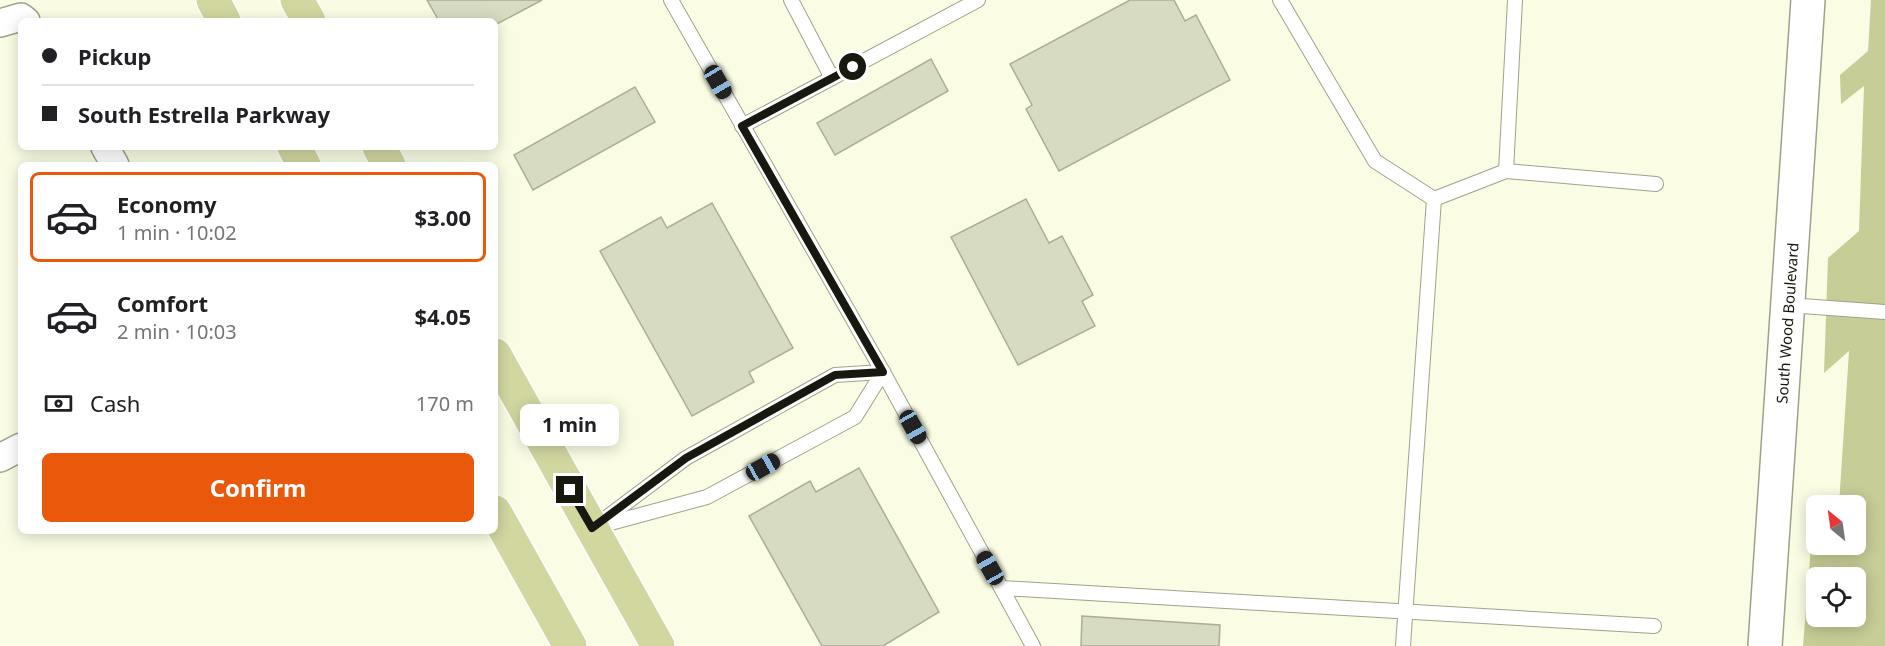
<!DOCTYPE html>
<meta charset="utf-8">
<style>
:root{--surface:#fff;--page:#f2f2f2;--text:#202124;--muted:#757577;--line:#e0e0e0;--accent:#ea580c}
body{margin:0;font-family:"Noto Sans",sans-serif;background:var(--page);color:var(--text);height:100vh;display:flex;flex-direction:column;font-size:22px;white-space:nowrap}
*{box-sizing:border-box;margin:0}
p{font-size:20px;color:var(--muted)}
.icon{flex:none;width:33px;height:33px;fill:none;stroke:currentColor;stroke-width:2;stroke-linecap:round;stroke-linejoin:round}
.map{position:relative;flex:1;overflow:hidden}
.sheet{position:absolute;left:18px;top:162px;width:480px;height:372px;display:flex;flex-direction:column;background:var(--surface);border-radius:9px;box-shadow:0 3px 15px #0003}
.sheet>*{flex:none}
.hud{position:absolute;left:18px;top:18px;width:480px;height:132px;border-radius:9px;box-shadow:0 3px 15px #0003;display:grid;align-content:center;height:132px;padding:0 24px;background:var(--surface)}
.needle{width:39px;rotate:331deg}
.tools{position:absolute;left:1806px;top:495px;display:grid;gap:12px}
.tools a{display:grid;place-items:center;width:60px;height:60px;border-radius:9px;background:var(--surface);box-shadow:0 3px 15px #0003;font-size:30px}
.end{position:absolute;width:27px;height:27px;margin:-14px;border:8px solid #17180f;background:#fff;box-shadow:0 0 0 3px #fff}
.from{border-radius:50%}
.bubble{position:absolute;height:42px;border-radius:9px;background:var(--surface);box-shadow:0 3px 15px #0003;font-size:20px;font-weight:700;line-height:42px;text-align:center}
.car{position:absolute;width:18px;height:36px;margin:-18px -9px;border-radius:8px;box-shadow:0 0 4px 2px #0007;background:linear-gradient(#222 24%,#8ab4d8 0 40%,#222 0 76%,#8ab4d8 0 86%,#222 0)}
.hud b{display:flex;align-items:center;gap:21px;height:57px;font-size:22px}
.hud b+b{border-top:2px solid var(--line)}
.hud i{width:15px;height:15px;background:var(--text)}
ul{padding:10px 0 0;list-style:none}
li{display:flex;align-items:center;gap:18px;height:90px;margin:0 12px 9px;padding:0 12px;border:3px solid transparent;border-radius:9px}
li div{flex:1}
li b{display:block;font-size:22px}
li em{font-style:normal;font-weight:700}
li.active{border-color:var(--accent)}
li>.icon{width:54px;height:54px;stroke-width:1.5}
.pay{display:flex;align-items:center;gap:15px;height:66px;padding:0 24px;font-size:22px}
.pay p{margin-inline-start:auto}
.button{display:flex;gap:12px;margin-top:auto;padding:12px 24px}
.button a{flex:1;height:69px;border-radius:9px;background:var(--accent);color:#fff;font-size:24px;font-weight:700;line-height:69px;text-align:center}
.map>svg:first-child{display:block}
.green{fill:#c7cd96;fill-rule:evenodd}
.building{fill:#d7dbc2;stroke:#abae96;stroke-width:1.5}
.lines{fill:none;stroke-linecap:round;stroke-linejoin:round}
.service-casing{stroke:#9fa28b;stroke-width:16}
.minor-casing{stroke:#9fa28b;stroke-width:30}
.tertiary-casing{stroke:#9fa28b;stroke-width:36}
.primary-casing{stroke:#fff;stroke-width:36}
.service{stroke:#fff;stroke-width:14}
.minor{stroke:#fff;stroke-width:27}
.tertiary{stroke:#fff;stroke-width:33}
.primary{stroke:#d2d7a0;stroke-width:33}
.route{stroke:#17180f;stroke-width:8}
.labels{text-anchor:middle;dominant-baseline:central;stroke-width:6;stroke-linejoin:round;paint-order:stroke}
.street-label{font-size:15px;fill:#17180f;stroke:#fff}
</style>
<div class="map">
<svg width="1885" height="646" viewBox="0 0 1885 646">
<rect width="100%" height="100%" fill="#fafde4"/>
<!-- green -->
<path class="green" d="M1871,0h14v646h-82l8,-99 5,-4 40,1v-38l-17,-1 10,-154 -25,22 4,-115 31,-27 5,-145 -23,18 -1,-29 28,-24zM1816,578h40v38h-40z"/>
<!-- building -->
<g class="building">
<polygon points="427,0 542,0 495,25 495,21 439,21"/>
<polygon points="1130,0 1174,0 1185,21 1196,15 1230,80 1059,171 1026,109 1032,105 1010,64"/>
<polygon points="931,59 948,91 835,155 817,123"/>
<polygon points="635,87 655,122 533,190 514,155"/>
<polygon points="1026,199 1049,243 1062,236 1093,295 1082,301 1095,326 1018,365 951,237"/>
<polygon points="712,203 793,348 749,372 754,382 692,416 600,251 661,217 667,228"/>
<polygon points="859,468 939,612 883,646 822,646 749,516 810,481 816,492"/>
<polygon points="1082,616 1220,625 1219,646 1081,646"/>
</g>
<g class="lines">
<defs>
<g id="service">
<polyline points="671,0 883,372 1033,646"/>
<polyline points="791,0 832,78"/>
<polyline points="1280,0 1375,161 1434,199"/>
<polyline points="742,126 978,0"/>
<polyline points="1506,171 1656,184"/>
<polyline points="1788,305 1885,312"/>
<polyline points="598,524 686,458 835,375 883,372"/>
<polyline points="592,528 707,497 855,417 883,372"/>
<polyline points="1002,588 1654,626"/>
<polyline points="1403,646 1434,199 1506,171 1515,0"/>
</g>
<g id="minor">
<polyline points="0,23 21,17 26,21"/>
<polyline points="105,147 115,165"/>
<polyline points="0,458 21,447"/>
</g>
<polyline id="tertiary" points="1765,646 1808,0"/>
<g id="primary">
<polyline points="213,0 224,21"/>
<polyline points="297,0 309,21"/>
<polyline points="294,147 304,165"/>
<polyline points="379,147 389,165"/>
<polyline points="495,355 658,646"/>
<polyline points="495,512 570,646"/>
</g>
</defs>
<!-- service casing -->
<use href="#service" class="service-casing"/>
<!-- minor casing -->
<use href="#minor" class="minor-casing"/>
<!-- tertiary casing -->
<use href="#tertiary" class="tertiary-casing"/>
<!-- primary casing -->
<use href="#primary" class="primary-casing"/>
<!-- service -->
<use href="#service" class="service"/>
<!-- minor -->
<use href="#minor" class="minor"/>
<!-- tertiary -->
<use href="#tertiary" class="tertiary"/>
<!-- primary -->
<use href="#primary" class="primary"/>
</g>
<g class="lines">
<!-- route -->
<polyline class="route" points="570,490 592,528 686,458 835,375 883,372 742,126 853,67"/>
</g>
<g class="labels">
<!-- street labels -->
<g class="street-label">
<text transform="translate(1787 323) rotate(-86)">South Wood Boulevard</text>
</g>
</g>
</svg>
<div class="tools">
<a><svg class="needle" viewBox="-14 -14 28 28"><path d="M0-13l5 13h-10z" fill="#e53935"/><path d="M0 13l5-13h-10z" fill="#757577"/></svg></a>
<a><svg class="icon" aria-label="locate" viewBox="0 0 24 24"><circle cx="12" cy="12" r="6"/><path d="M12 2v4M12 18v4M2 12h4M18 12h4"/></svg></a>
</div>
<i class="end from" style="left:853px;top:67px"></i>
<i class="end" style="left:570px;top:490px"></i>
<div class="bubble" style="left:520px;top:404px;width:99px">1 min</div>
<i class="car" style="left:718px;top:82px;rotate:150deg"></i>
<i class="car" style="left:913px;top:427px;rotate:151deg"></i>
<i class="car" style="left:763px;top:467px;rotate:61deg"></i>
<i class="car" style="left:990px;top:568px;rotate:331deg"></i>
<div class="hud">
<b><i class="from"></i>Pickup</b>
<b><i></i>South Estrella Parkway</b>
</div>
<section class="sheet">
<ul>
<li class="active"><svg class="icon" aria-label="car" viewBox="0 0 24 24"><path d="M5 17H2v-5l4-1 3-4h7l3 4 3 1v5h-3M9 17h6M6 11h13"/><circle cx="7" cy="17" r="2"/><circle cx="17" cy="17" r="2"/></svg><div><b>Economy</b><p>1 min · 10:02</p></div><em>$3.00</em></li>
<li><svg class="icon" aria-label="car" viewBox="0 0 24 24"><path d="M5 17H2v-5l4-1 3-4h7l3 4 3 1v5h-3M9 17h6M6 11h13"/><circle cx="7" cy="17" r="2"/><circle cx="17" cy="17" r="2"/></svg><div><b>Comfort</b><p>2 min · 10:03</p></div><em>$4.05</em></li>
</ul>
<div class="pay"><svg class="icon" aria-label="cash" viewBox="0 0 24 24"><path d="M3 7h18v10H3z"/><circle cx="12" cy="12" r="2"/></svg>Cash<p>170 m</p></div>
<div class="button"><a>Confirm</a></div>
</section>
</div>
